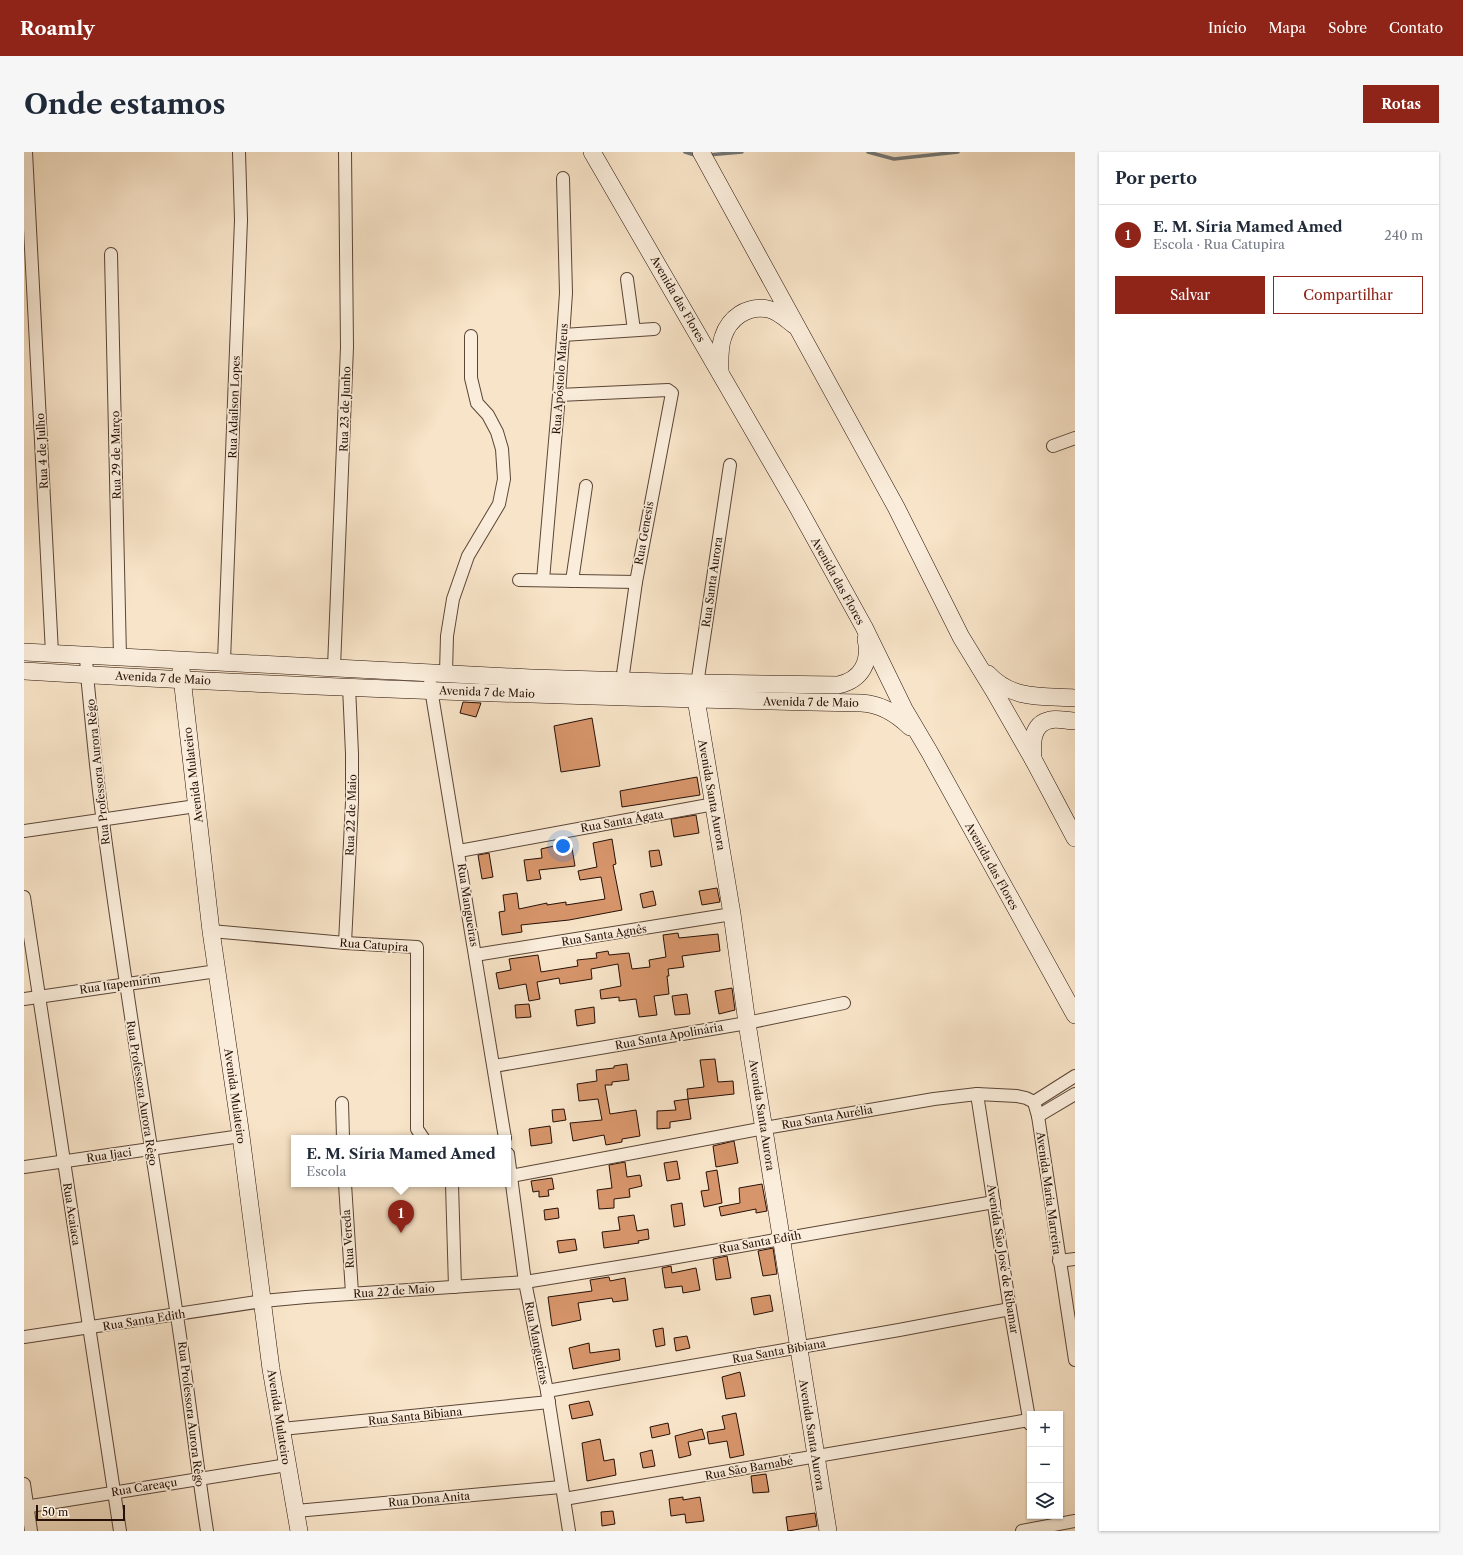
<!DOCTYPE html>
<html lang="pt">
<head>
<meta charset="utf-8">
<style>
  :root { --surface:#fff; --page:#f6f6f7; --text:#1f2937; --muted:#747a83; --line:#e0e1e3; --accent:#8f2418 }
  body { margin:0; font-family:"Libre Caslon Text",serif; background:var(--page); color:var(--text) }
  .controls { position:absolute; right:12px; bottom:12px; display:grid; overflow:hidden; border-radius:0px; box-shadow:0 1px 3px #0004 }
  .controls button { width:36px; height:36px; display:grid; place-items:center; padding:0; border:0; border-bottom:1px solid var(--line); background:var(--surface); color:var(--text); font:20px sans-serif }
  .scale { position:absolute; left:12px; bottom:10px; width:89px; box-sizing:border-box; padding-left:4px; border:2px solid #271006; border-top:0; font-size:11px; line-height:14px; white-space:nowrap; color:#271006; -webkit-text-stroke:3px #faeddb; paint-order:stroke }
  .you { position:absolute; left:539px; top:694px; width:14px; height:14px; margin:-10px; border:3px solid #fff; border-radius:50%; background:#1a73e8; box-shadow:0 0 0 6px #1a73e833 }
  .badge { display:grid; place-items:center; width:26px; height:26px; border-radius:50%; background:var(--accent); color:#fff; font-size:13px; font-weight:700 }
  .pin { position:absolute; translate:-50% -33px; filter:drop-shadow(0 1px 2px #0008) }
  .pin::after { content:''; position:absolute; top:21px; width:14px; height:12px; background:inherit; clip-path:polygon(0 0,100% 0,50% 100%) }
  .popup { position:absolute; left:267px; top:983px; width:220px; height:52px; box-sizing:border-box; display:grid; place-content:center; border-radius:0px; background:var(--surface); filter:drop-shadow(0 1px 3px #0005); font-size:13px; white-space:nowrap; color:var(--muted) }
  .popup b { font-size:15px; color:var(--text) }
  .popup::after { content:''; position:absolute; left:50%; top:100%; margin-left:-8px; border:8px solid transparent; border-top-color:var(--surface) }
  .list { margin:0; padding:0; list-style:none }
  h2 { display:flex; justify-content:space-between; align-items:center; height:52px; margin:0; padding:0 16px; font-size:17px }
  h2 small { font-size:13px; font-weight:400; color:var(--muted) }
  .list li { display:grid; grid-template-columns:26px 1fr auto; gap:12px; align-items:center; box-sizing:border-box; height:60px; padding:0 16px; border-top:1px solid var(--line) }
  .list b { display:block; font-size:15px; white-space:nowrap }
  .list p { margin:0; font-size:13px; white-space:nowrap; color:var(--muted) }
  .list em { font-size:13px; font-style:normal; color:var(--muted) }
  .actions { display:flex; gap:8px; padding:12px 16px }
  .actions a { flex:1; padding:9px 0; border:1px solid var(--accent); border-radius:0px; text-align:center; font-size:14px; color:var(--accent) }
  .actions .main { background:var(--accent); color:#fff }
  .icon { flex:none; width:22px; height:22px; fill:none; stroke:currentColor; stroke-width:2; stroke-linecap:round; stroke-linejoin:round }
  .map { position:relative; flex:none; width:1051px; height:1379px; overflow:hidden; border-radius:0px }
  header { display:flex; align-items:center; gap:24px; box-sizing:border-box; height:56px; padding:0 20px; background:var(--accent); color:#fff }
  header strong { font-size:19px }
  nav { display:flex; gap:22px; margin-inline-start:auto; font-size:14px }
  .intro { display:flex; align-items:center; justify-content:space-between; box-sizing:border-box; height:96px; padding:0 24px }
  h1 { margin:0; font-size:28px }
  .button { padding:10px 18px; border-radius:0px; background:var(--accent); color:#fff; font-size:14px; font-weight:700 }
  main { display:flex; gap:24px; padding:0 24px }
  aside { flex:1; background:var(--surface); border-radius:0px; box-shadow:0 1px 3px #0004 }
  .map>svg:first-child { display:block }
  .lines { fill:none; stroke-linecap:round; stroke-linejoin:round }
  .stream { stroke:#717776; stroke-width:3.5 }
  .building { fill:#d7956b; stroke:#271006 }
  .street-casing { stroke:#5b4536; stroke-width:14 }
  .secondary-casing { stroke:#271006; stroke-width:18 }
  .street { stroke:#faeddb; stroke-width:12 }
  .secondary { stroke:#faeddb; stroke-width:17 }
  .labels { text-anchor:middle; stroke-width:3.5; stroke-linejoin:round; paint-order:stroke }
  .street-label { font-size:11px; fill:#271006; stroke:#faeddb }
</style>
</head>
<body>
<header>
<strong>Roamly</strong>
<nav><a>Início</a><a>Mapa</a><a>Sobre</a><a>Contato</a></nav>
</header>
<div class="intro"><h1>Onde estamos</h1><a class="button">Rotas</a></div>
<main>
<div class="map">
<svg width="1051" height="1379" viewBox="0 0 1051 1379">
  <rect width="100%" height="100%" fill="#f8e4c8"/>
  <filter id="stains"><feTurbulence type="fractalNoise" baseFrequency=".005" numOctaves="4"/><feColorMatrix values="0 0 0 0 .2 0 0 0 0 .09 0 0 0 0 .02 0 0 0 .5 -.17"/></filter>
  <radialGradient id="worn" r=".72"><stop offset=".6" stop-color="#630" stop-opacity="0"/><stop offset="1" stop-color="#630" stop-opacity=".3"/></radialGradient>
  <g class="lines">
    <g class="stream">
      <path d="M661,0L674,4"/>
      <path d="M844,0L870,7L934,0"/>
      <path d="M684,3L718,0"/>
    </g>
  </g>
  <g class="building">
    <path d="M439,550L457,551L452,565L436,561Z"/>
    <path d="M568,566L576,614L537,620L530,574Z"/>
    <path d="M673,625L676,643L598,655L596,639Z"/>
    <path d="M672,663L675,681L650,685L647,667Z"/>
    <path d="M588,687L592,712L589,713L598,758L545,768L497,773L498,780L478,783L475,760L481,759L479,743L493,741L495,757L523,751V753L542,750V753L581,747L577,725L556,728L554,719L573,715L569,691Z"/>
    <path d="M547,690L551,714L515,718L517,727L503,729L500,708L518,706L517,697Z"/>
    <path d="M635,698L638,713L627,715L625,699Z"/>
    <path d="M465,701L469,725L458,727L454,703Z"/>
    <path d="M693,736L696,750L678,753L675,739Z"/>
    <path d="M629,739L632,753L619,756L616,742Z"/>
    <path d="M654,781L655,786L694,782L696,799L658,804L660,815L644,817L645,824H643L645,842L630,844L633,863L615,865L612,847L595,849V845L577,847L576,838L597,834L594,812L567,817L568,827L536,832L535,826L513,830L516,847L505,849L502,832L475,837L472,821L487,818L485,807L514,803L517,820L554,814L553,808L573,806L572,801L584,799L585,803L605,801L608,817L626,815L625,808L642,805L639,783Z"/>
    <path d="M708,836L711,858L695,862L691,839Z"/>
    <path d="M663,842L666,862L651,863L648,844Z"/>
    <path d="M505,852L507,865L492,866L491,853Z"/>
    <path d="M570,855L571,871L553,874L551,858Z"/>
    <path d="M691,907L694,930L709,929L710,942L664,947L663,937L680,935L676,908Z"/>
    <path d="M603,912L605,928L588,930V933H581L586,962L612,958L616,984L598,987V990L582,993L580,983L549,989L546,971L578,968L574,947L555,949L553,932L573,929L572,918L590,916V914Z"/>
    <path d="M664,947L667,967L646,970V976L633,977V959L652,958L650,949Z"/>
    <path d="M540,957L542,968L529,970L528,958Z"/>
    <path d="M526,974L528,991L507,994L505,977Z"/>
    <path d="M710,989L714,1011L692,1015L689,994Z"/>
    <path d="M653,1009L656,1027L643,1029L640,1011Z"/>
    <path d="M601,1010L603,1025L616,1023L618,1034L605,1037L606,1045L590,1047V1056L575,1057L573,1038L588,1036L585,1013Z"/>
    <path d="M693,1018L698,1051L680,1055L677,1039L685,1038L682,1020Z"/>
    <path d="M528,1026L530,1037L524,1038L525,1044L515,1045V1039L509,1040L507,1029Z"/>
    <path d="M738,1032L743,1059L732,1061V1057L697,1064L695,1055L716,1051L715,1036Z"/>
    <path d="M658,1051L661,1073L650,1075L647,1053Z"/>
    <path d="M534,1056L535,1066L521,1068L520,1058Z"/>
    <path d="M610,1063L613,1079L624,1077L625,1087L614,1089L615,1091L580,1096L578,1080L596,1078L594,1065Z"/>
    <path d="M551,1087L553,1098L535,1101L533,1089Z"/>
    <path d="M749,1096L753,1122L739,1124L734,1099Z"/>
    <path d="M703,1104L707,1126L692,1128L689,1107Z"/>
    <path d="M647,1114L648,1121L672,1116L676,1138L659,1141L658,1134L641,1136L638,1116Z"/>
    <path d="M585,1125L586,1129L601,1126L604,1148L589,1150L588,1146L554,1151L557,1168L528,1174L524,1145L568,1139L566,1128Z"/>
    <path d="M746,1143L749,1159L730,1163L727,1146Z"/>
    <path d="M639,1176L641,1193L632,1195L629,1178Z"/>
    <path d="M663,1184L666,1196L652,1199L650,1186Z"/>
    <path d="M565,1191L566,1201L595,1197L596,1208L549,1217L545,1196Z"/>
    <path d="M716,1220L721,1244L702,1247L698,1225Z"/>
    <path d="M565,1249L569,1263L548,1267L545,1253Z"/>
    <path d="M712,1261L720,1303L706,1306L703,1289L685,1292L683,1280L701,1277L698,1264Z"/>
    <path d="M644,1271L646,1282L628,1286L626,1275Z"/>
    <path d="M678,1277L681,1287L664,1290L667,1303L655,1306L651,1284Z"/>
    <path d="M576,1287L580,1309L590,1307L592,1323L563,1329L558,1291Z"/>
    <path d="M628,1298L631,1314L619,1316L616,1301Z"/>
    <path d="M742,1322L745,1340L729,1341L727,1324Z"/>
    <path d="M659,1345V1348L676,1345L680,1369L662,1371L661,1362L647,1364L645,1347Z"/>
    <path d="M589,1359L591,1372L578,1374L577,1360Z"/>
    <path d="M791,1361L793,1374L764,1379L762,1365Z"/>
  </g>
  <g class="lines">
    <defs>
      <g id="street">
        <path d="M2,0L28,501"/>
        <path d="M87,102L96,505"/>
        <path d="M603,127L610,178"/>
        <path d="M539,183L630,177"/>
        <path d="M535,243L644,238L648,241L612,430L598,529"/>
        <path d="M1029,294L1051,286"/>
        <path d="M495,428L612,430"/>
        <path d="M519,428L535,243L542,141L539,26"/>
        <path d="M548,429L562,334"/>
        <path d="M62,503L63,523C68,572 72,621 79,670C101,835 128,999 153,1164C164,1235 172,1308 183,1379"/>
        <path d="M200,509L217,68L215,0"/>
        <path d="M310,515L323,195L321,0"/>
        <path d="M422,520L423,484L429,447L444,404L475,352L480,327L478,297L473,280L464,263L453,251L447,226V184"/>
        <path d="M406,531L481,986"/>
        <path d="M672,539L706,313"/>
        <path d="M0,679L172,654"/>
        <path d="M435,699L690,652"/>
        <path d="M0,745L96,1379"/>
        <path d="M187,779L321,791L393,795V977L399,986"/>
        <path d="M321,791L328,650V602L325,534"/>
        <path d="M451,803L708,762"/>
        <path d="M0,847L193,819"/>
        <path d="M470,914L723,871L820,851"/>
        <path d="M953,942L986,1157L1006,1272"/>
        <path d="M1010,950L1051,924"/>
        <path d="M318,951L319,986"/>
        <path d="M1014,964L1051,942"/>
        <path d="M484,1002L501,1130L523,1239L545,1379"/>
        <path d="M0,1015L217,984"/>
        <path d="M487,1024L741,976L910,947L953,942L993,944L1002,946L1010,950L1014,964L1051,1208"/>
        <path d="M321,1032L328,1141"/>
        <path d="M428,1032L431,1135"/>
        <path d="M1035,1109L1051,1107"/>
        <path d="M0,1185L239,1149L282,1145L501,1130L625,1110L970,1050"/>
        <path d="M523,1239L875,1178L986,1157"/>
        <path d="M258,1277L525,1250"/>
        <path d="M0,1332L7,1379"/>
        <path d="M540,1347L1005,1268"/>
        <path d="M0,1355L263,1313"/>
        <path d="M272,1359L537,1335"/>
        <path d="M998,1379L1051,1369"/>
      </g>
      <g id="secondary">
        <path d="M568,0L773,354L840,475L880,557L906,601L1051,863"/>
        <path d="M677,0L872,355L937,485L970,539L1009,607L1051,686"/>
        <path d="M696,219C696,208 695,196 699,185C705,166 723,153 744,157C754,159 762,167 770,173"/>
        <path d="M0,500L507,526L673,531L814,533C838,528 847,509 842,487"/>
        <path d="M157,517L187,779L217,984L247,1217L275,1379"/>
        <path d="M0,519C278,536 558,545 837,551C857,552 872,561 886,575"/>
        <path d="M964,522C988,548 1018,544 1051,546"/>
        <path d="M672,547L708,762L723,871L804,1379"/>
        <path d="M1009,607C1008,592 1007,572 1026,568C1033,566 1043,569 1051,569"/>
      </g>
    </defs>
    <use href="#street" class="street-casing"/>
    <use href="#secondary" class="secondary-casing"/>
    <use href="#street" class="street"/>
    <use href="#secondary" class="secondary"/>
  </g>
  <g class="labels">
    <g class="street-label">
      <text transform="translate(654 147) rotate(60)" y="4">Avenida das Flores</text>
      <text transform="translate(536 227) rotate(-86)" y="4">Rua Apóstolo Mateus</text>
      <text transform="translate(210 255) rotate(-88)" y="4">Rua Adaílson Lopes</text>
      <text transform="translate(321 257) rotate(-88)" y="4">Rua 23 de Junho</text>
      <text transform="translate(18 299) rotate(-93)" y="4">Rua 4 de Julho</text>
      <text transform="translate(92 303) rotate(-91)" y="4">Rua 29 de Março</text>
      <text transform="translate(620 381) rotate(-80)" y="4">Rua Genesis</text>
      <text transform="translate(814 429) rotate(61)" y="4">Avenida das Flores</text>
      <text transform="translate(688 430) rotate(-82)" y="4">Rua Santa Aurora</text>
      <text transform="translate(139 526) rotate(3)" y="4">Avenida 7 de Maio</text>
      <text transform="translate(463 540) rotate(2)" y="4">Avenida 7 de Maio</text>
      <text transform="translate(787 550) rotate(1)" y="4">Avenida 7 de Maio</text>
      <text transform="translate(74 620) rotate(-96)" y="4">Rua Professora Aurora Rêgo</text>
      <text transform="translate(169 623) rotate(-97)" y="4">Avenida Mulateiro</text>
      <text transform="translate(688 643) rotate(80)" y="4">Avenida Santa Aurora</text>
      <text transform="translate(327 663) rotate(-88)" y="4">Rua 22 de Maio</text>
      <text transform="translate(598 669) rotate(-10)" y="4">Rua Santa Ágata</text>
      <text transform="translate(968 714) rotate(61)" y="4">Avenida das Flores</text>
      <text transform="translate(444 753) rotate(81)" y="4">Rua Mangueiras</text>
      <text transform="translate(580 783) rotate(-9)" y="4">Rua Santa Agnês</text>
      <text transform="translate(350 793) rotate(4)" y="4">Rua Catupira</text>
      <text transform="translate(96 832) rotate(-8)" y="4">Rua Itapemirim</text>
      <text transform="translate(645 884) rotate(-10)" y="4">Rua Santa Apolinária</text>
      <text transform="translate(118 941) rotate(81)" y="4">Rua Professora Aurora Rêgo</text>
      <text transform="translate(211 944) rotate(82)" y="4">Avenida Mulateiro</text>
      <text transform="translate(738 963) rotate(81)" y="4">Avenida Santa Aurora</text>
      <text transform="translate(803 965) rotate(-10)" y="4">Rua Santa Aurélia</text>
      <text transform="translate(85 1003) rotate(-8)" y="4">Rua Ijaci</text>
      <text transform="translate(1025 1041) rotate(82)" y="4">Avenida Maria Marreira</text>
      <text transform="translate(48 1062) rotate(81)" y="4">Rua Acaiaca</text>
      <text transform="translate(324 1087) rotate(-94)" y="4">Rua Vereda</text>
      <text transform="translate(736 1090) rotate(-10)" y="4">Rua Santa Edith</text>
      <text transform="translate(979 1107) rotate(81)" y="4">Avenida São José de Ribamar</text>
      <text transform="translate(370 1139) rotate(-4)" y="4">Rua 22 de Maio</text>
      <text transform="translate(120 1168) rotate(-9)" y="4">Rua Santa Edith</text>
      <text transform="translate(513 1191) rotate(79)" y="4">Rua Mangueiras</text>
      <text transform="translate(755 1199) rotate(-10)" y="4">Rua Santa Bibiana</text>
      <text transform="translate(167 1262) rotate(83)" y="4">Rua Professora Aurora Rêgo</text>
      <text transform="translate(391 1264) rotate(-6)" y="4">Rua Santa Bibiana</text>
      <text transform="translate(255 1265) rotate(81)" y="4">Avenida Mulateiro</text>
      <text transform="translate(788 1283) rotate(81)" y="4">Avenida Santa Aurora</text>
      <text transform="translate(725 1316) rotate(-10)" y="4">Rua São Barnabé</text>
      <text transform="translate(120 1335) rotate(-9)" y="4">Rua Careaçu</text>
      <text transform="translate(405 1347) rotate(-5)" y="4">Rua Dona Anita</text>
    </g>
  </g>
  <rect width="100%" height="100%" filter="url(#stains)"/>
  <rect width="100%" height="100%" fill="url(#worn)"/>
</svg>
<div class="controls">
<button>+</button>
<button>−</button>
<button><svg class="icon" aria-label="layers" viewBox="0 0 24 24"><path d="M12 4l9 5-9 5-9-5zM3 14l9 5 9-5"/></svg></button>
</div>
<div class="scale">50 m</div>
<div class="you"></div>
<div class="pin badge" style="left:377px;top:1081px">1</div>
<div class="popup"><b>E. M. Síria Mamed Amed</b>Escola</div>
</div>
<aside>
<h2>Por perto<small></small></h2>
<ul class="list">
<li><span class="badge">1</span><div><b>E. M. Síria Mamed Amed</b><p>Escola · Rua Catupira</p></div><em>240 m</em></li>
</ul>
<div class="actions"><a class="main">Salvar</a><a>Compartilhar</a></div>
</aside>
</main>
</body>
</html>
